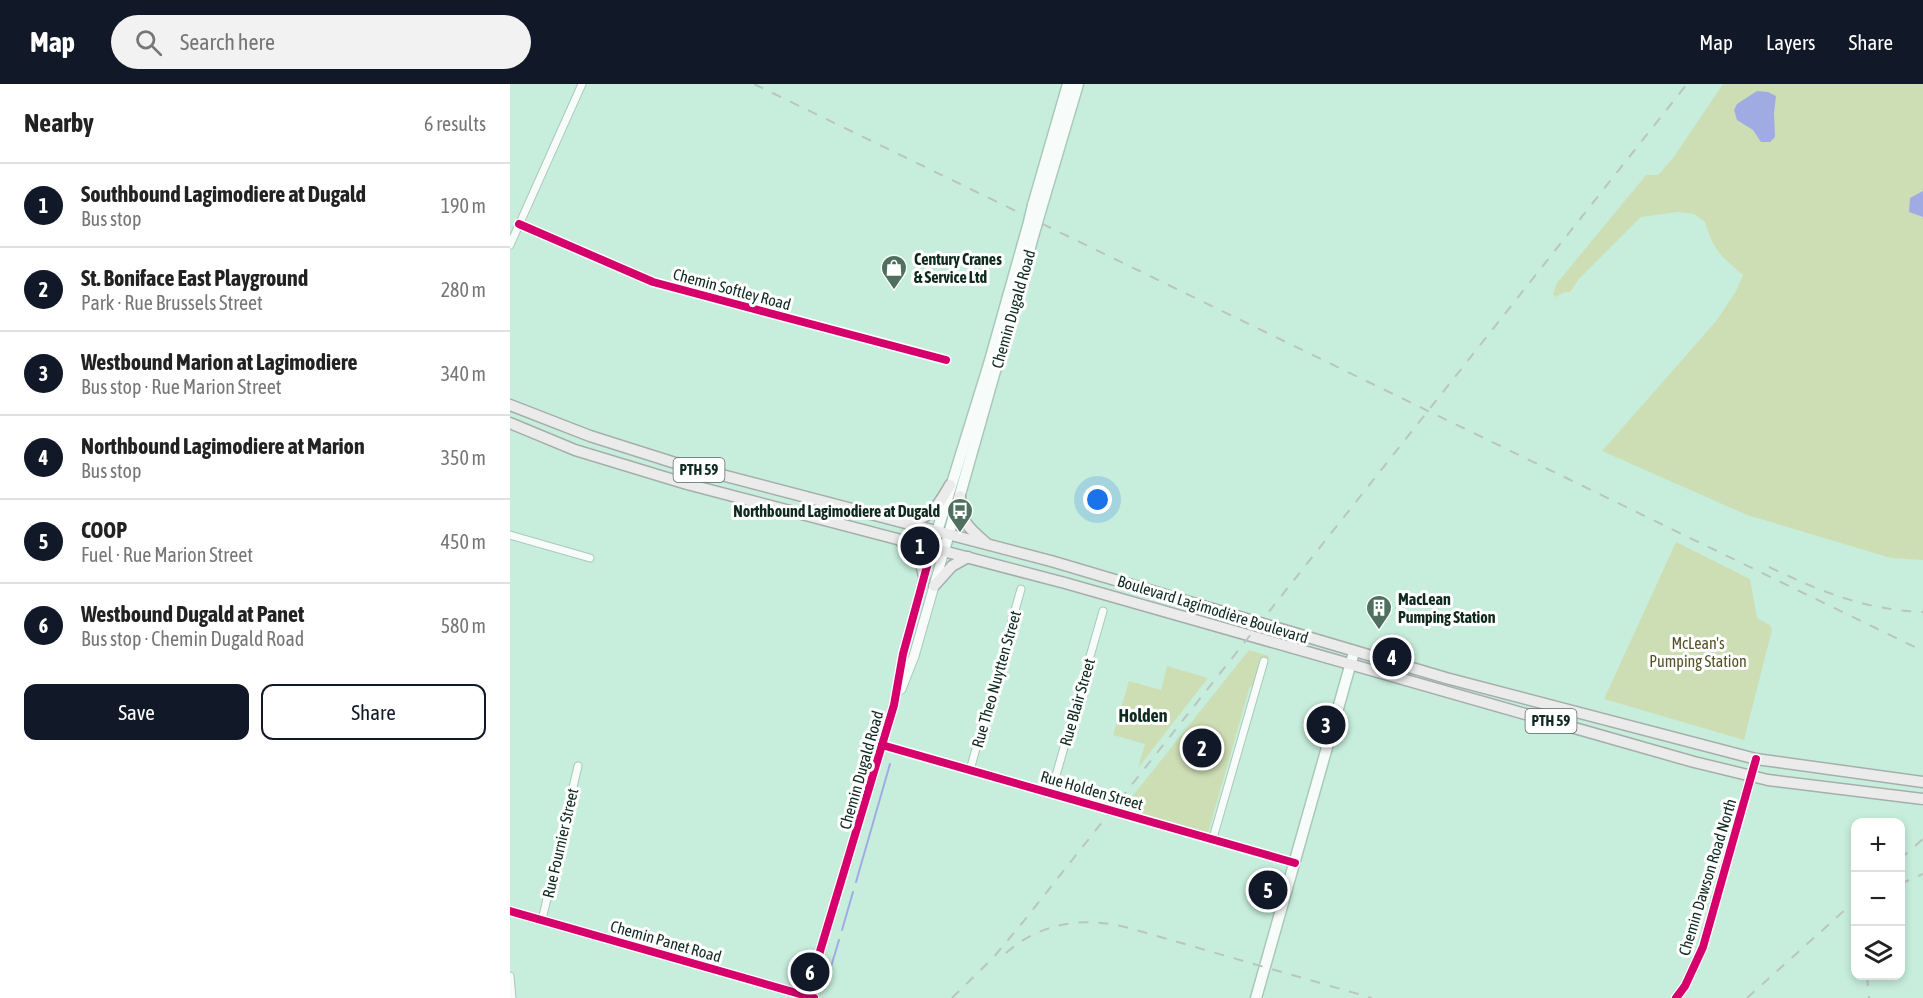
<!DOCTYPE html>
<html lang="en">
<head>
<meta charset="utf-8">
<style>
  :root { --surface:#fff; --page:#f2f2f2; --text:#222; --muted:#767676; --line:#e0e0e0; --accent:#111827 }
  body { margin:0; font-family:"Asap Condensed",sans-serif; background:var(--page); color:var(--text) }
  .controls { position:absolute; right:18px; bottom:18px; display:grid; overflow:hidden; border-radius:12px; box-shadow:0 3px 9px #0003 }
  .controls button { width:54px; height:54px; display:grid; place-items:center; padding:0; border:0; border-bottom:2px solid var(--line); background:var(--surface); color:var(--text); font:30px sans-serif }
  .you { position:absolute; left:588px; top:416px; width:21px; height:21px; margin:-15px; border:4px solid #fff; border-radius:50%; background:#1a73e8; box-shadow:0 0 0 9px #1a73e833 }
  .badge { display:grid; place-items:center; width:39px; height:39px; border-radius:50%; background:var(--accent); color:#fff; font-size:20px; font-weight:700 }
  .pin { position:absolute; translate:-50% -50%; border:3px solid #fff; box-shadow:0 2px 6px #0006 }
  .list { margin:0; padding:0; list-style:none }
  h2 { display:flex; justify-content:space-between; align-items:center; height:78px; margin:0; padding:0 24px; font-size:26px }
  h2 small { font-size:20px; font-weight:400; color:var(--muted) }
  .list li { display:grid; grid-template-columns:39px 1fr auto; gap:18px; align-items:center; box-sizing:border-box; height:84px; padding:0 24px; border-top:2px solid var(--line) }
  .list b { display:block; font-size:22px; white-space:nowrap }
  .list p { margin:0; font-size:20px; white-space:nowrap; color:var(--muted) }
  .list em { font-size:20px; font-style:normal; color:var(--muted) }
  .actions { display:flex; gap:12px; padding:18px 24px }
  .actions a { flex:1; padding:14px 0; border:2px solid var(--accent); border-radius:12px; text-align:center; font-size:21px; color:var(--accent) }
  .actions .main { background:var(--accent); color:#fff }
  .icon { flex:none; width:33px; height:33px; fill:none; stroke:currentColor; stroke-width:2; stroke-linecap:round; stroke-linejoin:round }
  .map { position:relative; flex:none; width:1413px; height:914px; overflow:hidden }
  header { display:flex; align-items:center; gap:36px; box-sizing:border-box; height:84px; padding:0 30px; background:var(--accent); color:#fff }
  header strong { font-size:28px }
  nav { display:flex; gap:33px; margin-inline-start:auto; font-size:21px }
  .search { width:420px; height:54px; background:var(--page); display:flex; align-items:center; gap:15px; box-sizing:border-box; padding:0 21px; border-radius:33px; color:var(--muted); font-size:22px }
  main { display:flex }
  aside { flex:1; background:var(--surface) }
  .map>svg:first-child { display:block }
  .green { fill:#cedeb4 }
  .water { fill:#a1abe3 }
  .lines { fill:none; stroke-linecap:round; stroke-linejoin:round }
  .stream { stroke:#a1abe3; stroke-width:2 }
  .minor-casing { stroke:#a9c8b9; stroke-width:9 }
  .tertiary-casing { stroke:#a9c8b9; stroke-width:11 }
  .secondary-casing { stroke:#a9c8b9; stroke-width:13 }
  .primary-casing { stroke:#a6aeac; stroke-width:13 }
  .minor { stroke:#f7fcfa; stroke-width:7 }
  .tertiary { stroke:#f7fcfa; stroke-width:9 }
  .secondary { stroke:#f7fcfa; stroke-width:10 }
  .primary { stroke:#ecebec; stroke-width:10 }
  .rail { stroke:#bac5c1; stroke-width:2; stroke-dasharray:10 10; stroke-linecap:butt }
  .secondary-bridge-casing { stroke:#a9c8b9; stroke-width:13; stroke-linecap:butt }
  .secondary-bridge { stroke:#f7fcfa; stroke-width:10 }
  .cycleway-casing { stroke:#fff; stroke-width:11 }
  .cycleway { stroke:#d6006c; stroke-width:8 }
  .labels { text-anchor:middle; stroke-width:6; stroke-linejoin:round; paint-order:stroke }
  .shield { fill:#fff; stroke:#576a62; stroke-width:1.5 }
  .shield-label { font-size:15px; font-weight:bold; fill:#0f2a1f }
  .poi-label { font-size:16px; font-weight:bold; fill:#0f2a1f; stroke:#fff; text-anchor:start }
  .street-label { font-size:16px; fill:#0f2a1f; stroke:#fff }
  .park-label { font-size:16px; fill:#565227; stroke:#fff }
  .neighbourhood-label { font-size:18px; font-weight:bold; fill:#0f2a1f; stroke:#fff }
</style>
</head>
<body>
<header>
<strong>Map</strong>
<div class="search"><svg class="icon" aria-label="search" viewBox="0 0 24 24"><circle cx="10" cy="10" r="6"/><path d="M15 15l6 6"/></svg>Search here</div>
<nav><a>Map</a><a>Layers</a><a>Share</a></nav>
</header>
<main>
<aside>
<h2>Nearby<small>6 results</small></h2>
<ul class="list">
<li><span class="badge">1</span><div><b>Southbound Lagimodiere at Dugald</b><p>Bus stop</p></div><em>190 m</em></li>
<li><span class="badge">2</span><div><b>St. Boniface East Playground</b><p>Park · Rue Brussels Street</p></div><em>280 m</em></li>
<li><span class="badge">3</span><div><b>Westbound Marion at Lagimodiere</b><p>Bus stop · Rue Marion Street</p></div><em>340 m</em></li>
<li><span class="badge">4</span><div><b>Northbound Lagimodiere at Marion</b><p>Bus stop</p></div><em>350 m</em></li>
<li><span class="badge">5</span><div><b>COOP</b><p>Fuel · Rue Marion Street</p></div><em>450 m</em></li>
<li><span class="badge">6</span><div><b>Westbound Dugald at Panet</b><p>Bus stop · Chemin Dugald Road</p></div><em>580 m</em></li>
</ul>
<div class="actions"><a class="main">Save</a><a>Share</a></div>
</aside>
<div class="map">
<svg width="1413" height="914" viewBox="0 0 1413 914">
  <rect width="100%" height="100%" fill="#c7eedc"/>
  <g class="green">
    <path d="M1213,0H1413V476L1381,474L1237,431L1092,367L1207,236L1226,207L1233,191C1211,172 1203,166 1195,138L1184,130L1168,128L1131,133L1069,195L1060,208H1055L1045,213L1043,210L1047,199L1136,91H1148L1163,74Z"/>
    <path d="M1166,458L1240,495L1247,534L1260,541L1262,546L1234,656L1094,615Z"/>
    <path d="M739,566L759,572L750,604L740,602L698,749L613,724Z"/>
    <path d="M657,582L698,594L628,684L635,660L603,651L619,597L651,606Z"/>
  </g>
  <g class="water">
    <path d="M1247,7L1258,8L1266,12L1264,29L1265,53L1260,58H1251L1243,46L1227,36L1224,26L1227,20Z"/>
    <path d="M1413,107V133L1399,128L1400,114Z"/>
  </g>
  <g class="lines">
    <g class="stream">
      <path d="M346,798L380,680"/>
      <path d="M332,846L343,808"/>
      <path d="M315,903L329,856"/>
    </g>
    <defs>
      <g id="minor">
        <path d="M9,140L143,198L436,276"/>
        <path d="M0,161L72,0"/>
        <path d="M0,451L80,474"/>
        <path d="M372,661L785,779"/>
        <path d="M460,686L511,505"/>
        <path d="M541,709L593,527"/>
        <path d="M703,754L754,577"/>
        <path d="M32,836L68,682"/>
        <path d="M0,892L2,914"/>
      </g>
      <g id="tertiary">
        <path d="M391,605L404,572L434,467"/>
        <path d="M0,827L304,914"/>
        <path d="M296,914L384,621L393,570L422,464"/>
        <path d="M1166,914L1175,902L1193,863L1246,675"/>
      </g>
      <g id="secondary">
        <path d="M523,121L558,0"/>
        <path d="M531,125L568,0"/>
        <path d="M422,464L479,280L519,138"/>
        <path d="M434,467L526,142"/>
        <path d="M746,914L844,568"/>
      </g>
      <g id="primary">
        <path d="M0,321L80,352L162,378L541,477L936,594L1246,675L1413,698"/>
        <path d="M0,339L65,366L177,400L555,499L1184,678L1258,696L1413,715"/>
        <path d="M450,412C451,438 457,443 476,459"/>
        <path d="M396,436C420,438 429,420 440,401"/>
        <path d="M392,459C406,470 411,475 414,493"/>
        <path d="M424,502L442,482L458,473"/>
      </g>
    </defs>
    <use href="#minor" class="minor-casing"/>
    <use href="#tertiary" class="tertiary-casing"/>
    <use href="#secondary" class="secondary-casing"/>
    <use href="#primary" class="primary-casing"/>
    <use href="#minor" class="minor"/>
    <use href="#tertiary" class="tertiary"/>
    <use href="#secondary" class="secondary"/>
    <use href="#primary" class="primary"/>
    <g class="rail">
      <path d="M244,0L1413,567"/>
      <path d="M1259,483C1310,507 1355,526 1413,528"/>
      <path d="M1390,775L1413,755"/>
      <path d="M1390,800L1413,790"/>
      <path d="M496,869C531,838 575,832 619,844L862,914"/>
      <path d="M1357,892L1359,914"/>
      <path d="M442,914L483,874L513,838L1177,0"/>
      <path d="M1237,914L1346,816"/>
    </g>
    <defs>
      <g id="secondary-bridge">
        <path d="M519,138L523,121"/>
        <path d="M526,142L531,125"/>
      </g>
    </defs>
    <use href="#secondary-bridge" class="secondary-bridge-casing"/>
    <use href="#secondary-bridge" class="secondary-bridge"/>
    <defs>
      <g id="cycleway">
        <path d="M9,140L143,198L436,276"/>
        <path d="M372,661L785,779"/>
        <path d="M0,827L304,914"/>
        <path d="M296,914L384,621L393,570L422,464"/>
        <path d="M1166,914L1175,902L1193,863L1246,675"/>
      </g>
    </defs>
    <use href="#cycleway" class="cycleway-casing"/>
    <use href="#cycleway" class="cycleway"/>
  </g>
  <defs>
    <symbol id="shop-pin" viewBox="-11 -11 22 30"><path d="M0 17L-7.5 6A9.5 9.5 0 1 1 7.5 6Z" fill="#4f6f61" stroke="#fff"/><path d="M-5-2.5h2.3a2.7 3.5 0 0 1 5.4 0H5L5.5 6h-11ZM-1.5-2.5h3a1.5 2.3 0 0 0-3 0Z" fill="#fff"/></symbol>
    <symbol id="bus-pin" viewBox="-11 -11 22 30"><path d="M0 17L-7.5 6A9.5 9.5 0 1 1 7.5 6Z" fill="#4f6f61" stroke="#fff"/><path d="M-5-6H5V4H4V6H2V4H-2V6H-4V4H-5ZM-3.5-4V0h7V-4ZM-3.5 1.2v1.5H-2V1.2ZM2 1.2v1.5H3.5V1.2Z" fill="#fff"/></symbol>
    <symbol id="building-pin" viewBox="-11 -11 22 30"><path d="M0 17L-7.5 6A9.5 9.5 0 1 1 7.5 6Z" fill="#4f6f61" stroke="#fff"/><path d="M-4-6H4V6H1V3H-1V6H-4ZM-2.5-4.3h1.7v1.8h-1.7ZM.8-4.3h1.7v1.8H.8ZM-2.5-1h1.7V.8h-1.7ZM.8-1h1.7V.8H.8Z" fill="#fff"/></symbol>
  </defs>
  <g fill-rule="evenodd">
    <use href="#shop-pin" x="369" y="169" width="30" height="40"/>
    <use href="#bus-pin" x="435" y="412" width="30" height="40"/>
    <use href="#building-pin" x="854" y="509" width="30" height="40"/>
  </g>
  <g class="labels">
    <g class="shield">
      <rect x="163.5" y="374" width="51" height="24" rx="4.5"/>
      <rect x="1015.5" y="625" width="51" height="24" rx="4.5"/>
    </g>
    <g class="shield-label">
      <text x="189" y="391">PTH 59</text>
      <text x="1041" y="642">PTH 59</text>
    </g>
    <g class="poi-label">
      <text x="404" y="181">Century Cranes<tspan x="404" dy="18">&amp; Service Ltd</tspan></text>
      <text x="430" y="433" text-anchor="end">Northbound Lagimodiere at Dugald</text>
      <text x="888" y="521">MacLean<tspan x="888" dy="18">Pumping Station</tspan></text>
    </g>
    <g class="street-label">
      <text transform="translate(222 205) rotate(15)" y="6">Chemin Softley Road</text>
      <text transform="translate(503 225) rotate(-74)" y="6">Chemin Dugald Road</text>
      <text transform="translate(703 525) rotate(17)" y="6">Boulevard Lagimodière Boulevard</text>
      <text transform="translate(486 595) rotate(-74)" y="6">Rue Theo Nuytten Street</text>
      <text transform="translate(567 618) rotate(-74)" y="6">Rue Blair Street</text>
      <text transform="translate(351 686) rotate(-74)" y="6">Chemin Dugald Road</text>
      <text transform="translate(582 706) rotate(16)" y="6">Rue Holden Street</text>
      <text transform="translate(50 759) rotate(-77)" y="6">Rue Fournier Street</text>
      <text transform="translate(1197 793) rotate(-73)" y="6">Chemin Dawson Road North</text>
      <text transform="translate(156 857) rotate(16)" y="6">Chemin Panet Road</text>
    </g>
    <g class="park-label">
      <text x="1188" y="565">McLean's<tspan x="1188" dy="18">Pumping Station</tspan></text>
    </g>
    <g class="neighbourhood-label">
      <text x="633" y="638">Holden</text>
    </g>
  </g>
</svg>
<div class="controls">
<button>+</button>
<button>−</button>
<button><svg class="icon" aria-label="layers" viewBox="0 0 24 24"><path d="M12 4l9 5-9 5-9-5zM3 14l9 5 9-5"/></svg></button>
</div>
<div class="you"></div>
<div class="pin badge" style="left:410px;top:462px">1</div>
<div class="pin badge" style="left:692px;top:664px">2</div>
<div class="pin badge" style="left:816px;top:641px">3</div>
<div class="pin badge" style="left:882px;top:573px">4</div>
<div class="pin badge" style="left:758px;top:806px">5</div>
<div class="pin badge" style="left:300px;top:888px">6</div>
</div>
</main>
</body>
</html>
